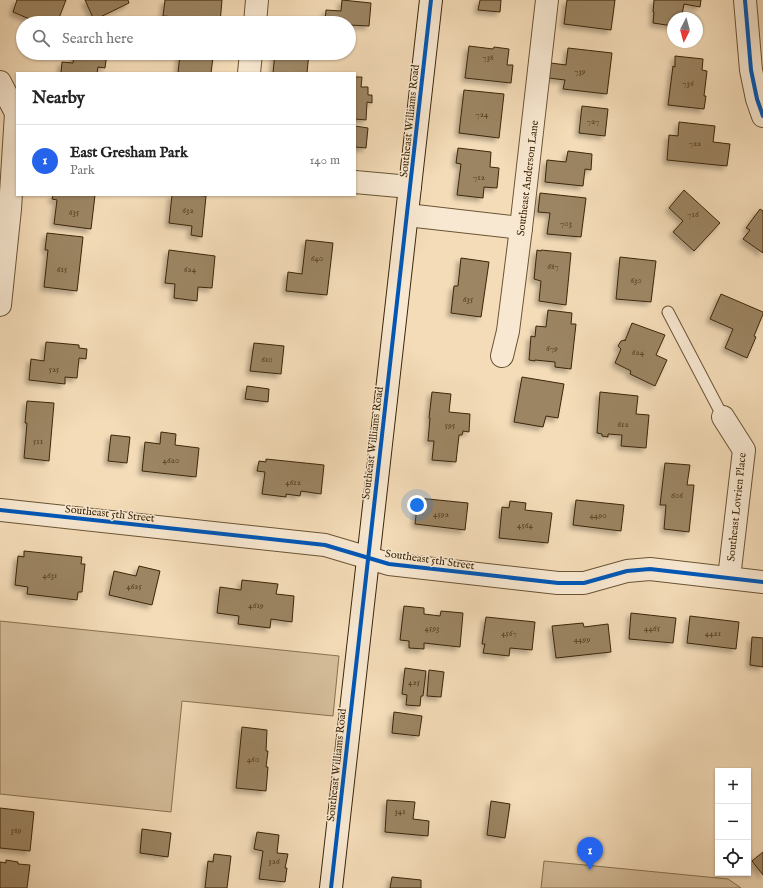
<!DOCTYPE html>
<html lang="en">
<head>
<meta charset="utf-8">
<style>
  :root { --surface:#fff; --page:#f2f2f2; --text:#222; --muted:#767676; --line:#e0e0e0; --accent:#2563eb }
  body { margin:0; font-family:"IM FELL English",serif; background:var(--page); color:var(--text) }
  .controls { position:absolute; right:12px; bottom:12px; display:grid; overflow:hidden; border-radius:0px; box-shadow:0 1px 3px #0004 }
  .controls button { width:36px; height:36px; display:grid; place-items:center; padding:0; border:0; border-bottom:1px solid var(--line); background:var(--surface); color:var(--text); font:20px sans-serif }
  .compass { position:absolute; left:667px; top:12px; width:36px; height:36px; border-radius:50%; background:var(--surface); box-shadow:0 1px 3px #0004; rotate:186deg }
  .you { position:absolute; left:417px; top:505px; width:14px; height:14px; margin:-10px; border:3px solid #fff; border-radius:50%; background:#1a73e8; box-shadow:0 0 0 6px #1a73e833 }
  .badge { display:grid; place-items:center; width:26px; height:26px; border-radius:50%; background:var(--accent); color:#fff; font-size:13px; font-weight:700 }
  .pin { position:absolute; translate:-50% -33px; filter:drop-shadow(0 1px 2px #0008) }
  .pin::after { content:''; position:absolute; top:21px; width:14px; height:12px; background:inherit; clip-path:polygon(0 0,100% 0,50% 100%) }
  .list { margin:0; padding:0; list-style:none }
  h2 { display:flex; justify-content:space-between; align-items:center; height:52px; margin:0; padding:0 16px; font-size:17px }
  h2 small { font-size:13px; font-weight:400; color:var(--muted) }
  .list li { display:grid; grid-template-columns:26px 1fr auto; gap:12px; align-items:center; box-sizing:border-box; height:72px; padding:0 16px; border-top:1px solid var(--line) }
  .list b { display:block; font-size:15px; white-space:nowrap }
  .list p { margin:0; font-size:13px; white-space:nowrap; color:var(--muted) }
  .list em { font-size:13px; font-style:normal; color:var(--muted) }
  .icon { flex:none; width:22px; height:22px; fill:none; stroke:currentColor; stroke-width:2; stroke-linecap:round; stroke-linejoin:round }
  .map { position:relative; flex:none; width:763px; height:888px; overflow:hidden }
  .search { position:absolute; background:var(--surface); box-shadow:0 1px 3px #0004; left:16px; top:16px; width:340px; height:44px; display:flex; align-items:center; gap:10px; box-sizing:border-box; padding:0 14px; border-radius:22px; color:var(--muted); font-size:15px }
  .panel { position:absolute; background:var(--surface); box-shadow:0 1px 3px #0004; left:16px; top:72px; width:340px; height:124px; border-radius:0px }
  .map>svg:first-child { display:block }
  .green { fill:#d5bd9a; stroke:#887250 }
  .building { fill:#9c8563; stroke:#3c2607; filter:url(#shadow) }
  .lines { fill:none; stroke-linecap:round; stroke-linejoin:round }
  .lane-casing { stroke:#6a5433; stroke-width:13 }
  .street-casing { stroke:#6a5433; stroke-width:24 }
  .secondary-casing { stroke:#3c2607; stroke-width:24 }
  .lane { stroke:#f8e8d1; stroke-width:11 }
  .street { stroke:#f8e8d1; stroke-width:22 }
  .secondary { stroke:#f8e8d1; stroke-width:22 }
  .cycleway-casing { stroke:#f8e8d1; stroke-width:6 }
  .cycleway { stroke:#0057b8; stroke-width:4 }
  .labels { text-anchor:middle; stroke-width:3; stroke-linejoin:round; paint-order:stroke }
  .number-label { font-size:9px; fill:#543e1e }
  .street-label { font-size:11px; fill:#3c2607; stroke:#f8e8d1 }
</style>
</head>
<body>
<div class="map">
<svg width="763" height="888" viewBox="0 0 763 888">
  <defs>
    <filter id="shadow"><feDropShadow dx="-3.5" dy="3.5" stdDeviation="2" flood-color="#0004"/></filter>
  </defs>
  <rect width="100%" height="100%" fill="#f4dcb8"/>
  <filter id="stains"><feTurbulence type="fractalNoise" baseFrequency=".005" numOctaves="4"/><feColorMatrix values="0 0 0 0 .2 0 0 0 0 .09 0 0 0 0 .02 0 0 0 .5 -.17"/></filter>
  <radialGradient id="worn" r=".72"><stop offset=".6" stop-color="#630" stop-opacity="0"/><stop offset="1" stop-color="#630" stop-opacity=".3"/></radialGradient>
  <g class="green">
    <path d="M0,621L339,656L333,716L182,701L171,812L0,794Z"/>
    <path d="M544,861L728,879L741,888H541Z"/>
  </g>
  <g class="building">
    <path d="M17,0H66L57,23H39L13,12Z"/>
    <path d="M85,0H128L129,3L94,20Z"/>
    <path d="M165,0H222L220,23H187L188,18L163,16Z"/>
    <path d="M342,0L371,3L369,26L349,25V23H340V22L325,21L326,10L341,11Z"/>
    <path d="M480,0H501L500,12L478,10Z"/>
    <path d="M567,0H615L611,30L564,24Z"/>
    <path d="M654,0H701L700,7L684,4L682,15L685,18H673V26L653,23L654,12H653Z"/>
    <path d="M469,46L493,49L494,47L509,49L507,65H513L511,83L465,78Z"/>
    <path d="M568,48L612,53L607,94L563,89L565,80L549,78L551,63L566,65Z"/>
    <path d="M74,53H107L105,68L98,67L97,73H61L62,62L73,63Z"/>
    <path d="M275,53H309L307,73H273Z"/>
    <path d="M180,54L213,57L211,73H178Z"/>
    <path d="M675,56L703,59L702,70L707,71L704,96H706L704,109L668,105L673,66L675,67Z"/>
    <path d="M355,77H362L361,87H368V95H372V103L367,102L366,120L355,119Z"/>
    <path d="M464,90L504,94L499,138L459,133Z"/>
    <path d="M582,106L608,109L605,136L579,133Z"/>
    <path d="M679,122L715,126L713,142L730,144L727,166L667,160L669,135L678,136Z"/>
    <path d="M355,126L368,128L366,148L355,147Z"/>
    <path d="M458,148L491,152L490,167L499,168L497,188L484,187L483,198L457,195L461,164L456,163Z"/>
    <path d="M568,151L592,154L591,170L585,169L583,186L545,182L547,160L566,162Z"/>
    <path d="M684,190L720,223L694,251L673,232L683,221L669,208Z"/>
    <path d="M540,193L586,198L581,237L547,234L550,213L538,212Z"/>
    <path d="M53,195H95L91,229L54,224L57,200L52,199Z"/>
    <path d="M172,195H194L206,196L202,237L191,235L192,226L169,223Z"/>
    <path d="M760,209L763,211V253L743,239L750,230L746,228Z"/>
    <path d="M47,233L83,237L77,291L44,287L48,250H45Z"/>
    <path d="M306,240L333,243L327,295L286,291L288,272L302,274Z"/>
    <path d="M169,250L215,256L212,288L198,287L197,301L174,298L175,284L165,283Z"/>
    <path d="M537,250L541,251V250L571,253L566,305L539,301L541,281L534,279Z"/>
    <path d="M620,257L656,261L651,302L616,299Z"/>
    <path d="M461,258L489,262L481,317L451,313L454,286H458Z"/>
    <path d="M721,294L763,312V314L754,336L756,337L747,358L725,348L733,329L710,319Z"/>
    <path d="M548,310L572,313L571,324H576L571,369L555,367V362L535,360V361L529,360L531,336L535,337L536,326L546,327Z"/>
    <path d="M632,323L665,335L656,355L667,360L655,386L630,374L631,371L615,363L621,349L618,346L621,341L625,340V341Z"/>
    <path d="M46,342L79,345V348L87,349L86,359L79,358L77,378L65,377V384L29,380L31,359L44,361Z"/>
    <path d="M254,343L284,346L281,374L250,371Z"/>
    <path d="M522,377L564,384L558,418L546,416L543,427L514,422Z"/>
    <path d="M247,386L269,389L268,402L245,399Z"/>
    <path d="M432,392L451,394L449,412L470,414L469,432L463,431L462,435H459L456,462L432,460L434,441H428L430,418H429Z"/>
    <path d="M600,392L638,396L636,414L649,415L646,448L621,446L622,435L608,434V437L602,436V434L597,433Z"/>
    <path d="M27,401L54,403L49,461L24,458L27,423H25Z"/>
    <path d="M161,432L176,434L175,445L199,448L196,477L142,471L145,442L160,444Z"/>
    <path d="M111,435L130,437L127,463L108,461Z"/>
    <path d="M266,459L324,465L321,494L301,491L300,496L286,494V497L262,494L265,472L257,471L259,461L266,462Z"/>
    <path d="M665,463L690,465L687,485H694L689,532L664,529L666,505H660Z"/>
    <path d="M418,498L468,503L465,530L415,524Z"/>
    <path d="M576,500L624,505L621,531L573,525Z"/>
    <path d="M510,501L526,503L525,510L552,513L548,543L499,538L502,507L509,508Z"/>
    <path d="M24,551L82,557L81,564H85L82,592H78L77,600L27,594L28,587L15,585L18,556L24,557Z"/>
    <path d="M139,566L160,571L152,605L109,595L114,571L136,576Z"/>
    <path d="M242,580L278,584L276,594L294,596L292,622L271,619L270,628L238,624L239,616L217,613L220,587L241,590Z"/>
    <path d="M404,606L424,608V614L440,616L441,611L463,613L460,647L424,643V649L409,648V641L400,640Z"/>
    <path d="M631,613L676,618L673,643L629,639Z"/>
    <path d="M690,616L739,622L736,649L687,643Z"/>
    <path d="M486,617L535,622L532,650L510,648L509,656L483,653L485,644H482Z"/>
    <path d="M583,623L584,627L608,624L611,652L556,658L552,626Z"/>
    <path d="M752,637L763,638V667L750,665Z"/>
    <path d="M405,668L426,671L423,696H421L420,706L406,705L407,695L402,694Z"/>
    <path d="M429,670L444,672L441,697L427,696Z"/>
    <path d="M394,712L422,716L419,736L392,733Z"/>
    <path d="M242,727L267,730L266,751H268L266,767H268L266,791L236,788Z"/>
    <path d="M387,800L415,802L413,819L429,821L428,836L385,832Z"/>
    <path d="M491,801L510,804L505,838L487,835Z"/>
    <path d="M0,808L34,812L30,851L0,848Z"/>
    <path d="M142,829L171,833L168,857L140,853Z"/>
    <path d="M257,832L279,835L277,853L288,854L285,868H287L285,882L259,879L263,851L254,849Z"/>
    <path d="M763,852V875L752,861Z"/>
    <path d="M214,854L231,856L227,888H205L208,861L213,862Z"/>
    <path d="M6,860L18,862V864L30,865L27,888H0V862L6,863Z"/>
    <path d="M392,877L421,880V888H390Z"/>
  </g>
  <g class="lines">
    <defs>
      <path id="lane" d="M668,312L723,417"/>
      <g id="street">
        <path d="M745,0L751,70L757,99L763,116"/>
        <path d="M255,23L257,0"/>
        <path d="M249,73L251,53"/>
        <path d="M0,82L16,113L10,209L0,305"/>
        <path d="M355,182L410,187"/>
        <path d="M407,215L521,228"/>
        <path d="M502,356L508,331L521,228L547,0"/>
        <path d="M723,417L744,450L729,578"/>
        <path d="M0,510L325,545L389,564L558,583H584L627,571L650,569L763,582"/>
      </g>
      <path id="secondary" d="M331,888L431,0"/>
    </defs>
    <use href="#lane" class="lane-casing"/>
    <use href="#street" class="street-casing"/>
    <use href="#secondary" class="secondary-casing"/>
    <use href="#lane" class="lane"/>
    <use href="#street" class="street"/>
    <use href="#secondary" class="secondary"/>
    <defs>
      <g id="cycleway">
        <path d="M745,0L751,70L757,99L763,116"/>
        <path d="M0,510L325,545L389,564L558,583H584L627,571L650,569L763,582"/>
        <path d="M331,888L431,0"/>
      </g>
    </defs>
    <use href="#cycleway" class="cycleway-casing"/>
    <use href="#cycleway" class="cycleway"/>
  </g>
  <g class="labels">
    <g class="number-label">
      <text x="488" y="60">738</text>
      <text x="580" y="74">739</text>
      <text x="688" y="86">736</text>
      <text x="482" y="117">724</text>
      <text x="593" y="124">727</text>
      <text x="695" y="146">722</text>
      <text x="479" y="180">712</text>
      <text x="188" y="213">632</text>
      <text x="74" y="215">635</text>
      <text x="693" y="217">716</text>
      <text x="566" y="226">703</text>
      <text x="317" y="261">640</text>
      <text x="553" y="269">687</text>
      <text x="62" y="272">615</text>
      <text x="190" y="272">624</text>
      <text x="636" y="283">630</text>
      <text x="468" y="302">635</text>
      <text x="552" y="351">679</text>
      <text x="638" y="355">624</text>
      <text x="267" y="362">610</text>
      <text x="54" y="372">525</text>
      <text x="623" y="427">612</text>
      <text x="450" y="428">595</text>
      <text x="38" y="444">511</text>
      <text x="171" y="463">4620</text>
      <text x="293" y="485">4612</text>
      <text x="677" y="498">606</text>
      <text x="441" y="517">4592</text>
      <text x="598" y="518">4490</text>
      <text x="525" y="528">4564</text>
      <text x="50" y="578">4631</text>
      <text x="134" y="589">4625</text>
      <text x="256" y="608">4619</text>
      <text x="432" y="631">4593</text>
      <text x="652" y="631">4465</text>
      <text x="509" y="636">4567</text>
      <text x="713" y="636">4421</text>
      <text x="582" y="642">4499</text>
      <text x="414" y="685">425</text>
      <text x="253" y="762">460</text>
      <text x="400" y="814">341</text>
      <text x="16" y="833">389</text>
      <text x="274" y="864">326</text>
    </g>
    <g class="street-label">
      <text transform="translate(409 121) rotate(-84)" y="4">Southeast Williams Road</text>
      <text transform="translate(527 178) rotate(-83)" y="4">Southeast Anderson Lane</text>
      <text transform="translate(372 443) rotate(-83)" y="4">Southeast Williams Road</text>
      <text transform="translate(736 507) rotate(-84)" y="4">Southeast Lovrien Place</text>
      <text transform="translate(110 513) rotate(6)" y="4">Southeast 5th Street</text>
      <text transform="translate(430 559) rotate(8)" y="4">Southeast 5th Street</text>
      <text transform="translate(336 765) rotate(-84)" y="4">Southeast Williams Road</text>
    </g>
  </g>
  <rect width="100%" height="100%" filter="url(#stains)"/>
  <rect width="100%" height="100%" fill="url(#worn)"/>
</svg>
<div class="controls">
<button>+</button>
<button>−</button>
<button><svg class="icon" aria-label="locate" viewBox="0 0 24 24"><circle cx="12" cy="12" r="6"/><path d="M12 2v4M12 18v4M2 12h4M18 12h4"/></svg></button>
</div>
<svg class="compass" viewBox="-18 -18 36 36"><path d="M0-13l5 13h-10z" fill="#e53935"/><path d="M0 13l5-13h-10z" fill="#767676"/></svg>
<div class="you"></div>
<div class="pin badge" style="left:590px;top:870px">1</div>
<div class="search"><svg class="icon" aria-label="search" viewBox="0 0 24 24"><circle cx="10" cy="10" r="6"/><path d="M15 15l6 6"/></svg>Search here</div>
<section class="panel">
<h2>Nearby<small></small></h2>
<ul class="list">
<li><span class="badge">1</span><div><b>East Gresham Park</b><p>Park</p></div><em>140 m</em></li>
</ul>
</section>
</div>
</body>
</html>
